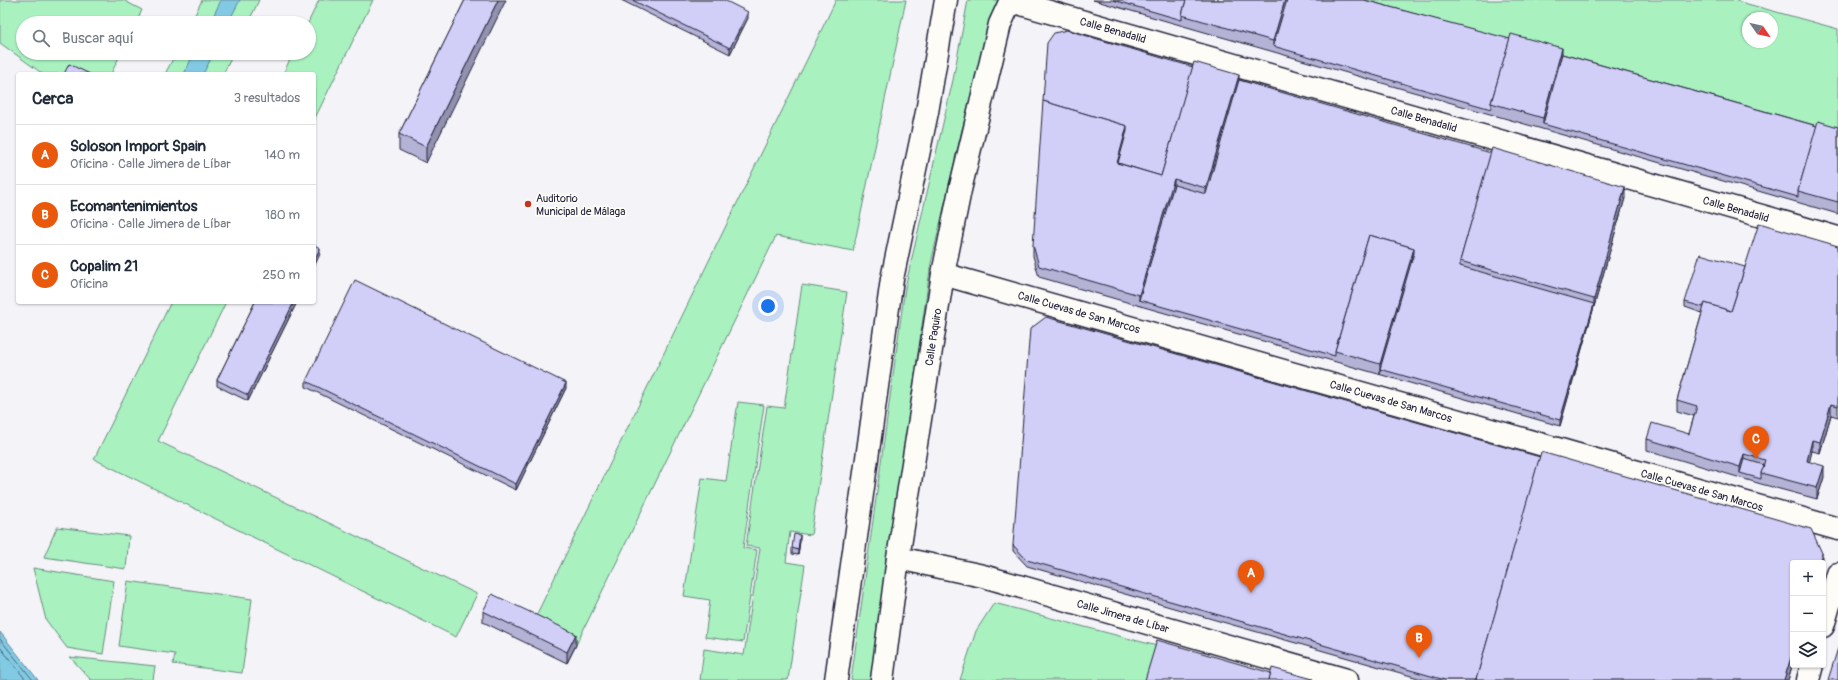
<!DOCTYPE html>
<html lang="es">
<head>
<meta charset="utf-8">
<style>
  :root { --surface:#fff; --page:#f6f6f7; --text:#1f2937; --muted:#747a83; --line:#e0e1e3; --accent:#ea580c }
  body { margin:0; font-family:Pangolin,sans-serif; background:var(--page); color:var(--text) }
  .controls { position:absolute; right:12px; bottom:12px; display:grid; overflow:hidden; border-radius:4px; box-shadow:0 1px 3px #0004 }
  .controls button { width:36px; height:36px; display:grid; place-items:center; padding:0; border:0; border-bottom:1px solid var(--line); background:var(--surface); color:var(--text); font:20px sans-serif }
  .compass { position:absolute; left:1742px; top:12px; width:36px; height:36px; border-radius:50%; background:var(--surface); box-shadow:0 1px 3px #0004; rotate:124deg }
  .you { position:absolute; left:768px; top:306px; width:14px; height:14px; margin:-10px; border:3px solid #fff; border-radius:50%; background:#1a73e8; box-shadow:0 0 0 6px #1a73e833 }
  .badge { display:grid; place-items:center; width:26px; height:26px; border-radius:50%; background:var(--accent); color:#fff; font-size:13px; font-weight:700 }
  .pin { position:absolute; translate:-50% -33px; filter:drop-shadow(0 1px 2px #0008) }
  .pin::after { content:''; position:absolute; top:21px; width:14px; height:12px; background:inherit; clip-path:polygon(0 0,100% 0,50% 100%) }
  .list { margin:0; padding:0; list-style:none }
  h2 { display:flex; justify-content:space-between; align-items:center; height:52px; margin:0; padding:0 16px; font-size:17px }
  h2 small { font-size:13px; font-weight:400; color:var(--muted) }
  .list li { display:grid; grid-template-columns:26px 1fr auto; gap:12px; align-items:center; box-sizing:border-box; height:60px; padding:0 16px; border-top:1px solid var(--line) }
  .list b { display:block; font-size:15px; white-space:nowrap }
  .list p { margin:0; font-size:13px; white-space:nowrap; color:var(--muted) }
  .list em { font-size:13px; font-style:normal; color:var(--muted) }
  .icon { flex:none; width:22px; height:22px; fill:none; stroke:currentColor; stroke-width:2; stroke-linecap:round; stroke-linejoin:round }
  .map { position:relative; flex:none; width:1838px; height:680px; overflow:hidden }
  .search { position:absolute; background:var(--surface); box-shadow:0 1px 3px #0004; left:16px; top:16px; width:300px; height:44px; display:flex; align-items:center; gap:10px; box-sizing:border-box; padding:0 14px; border-radius:22px; color:var(--muted); font-size:15px }
  .panel { position:absolute; background:var(--surface); box-shadow:0 1px 3px #0004; left:16px; top:72px; width:300px; height:232px; border-radius:4px }
  .map>svg:first-child { display:block }
  .green { fill:#a9f2c0; stroke:#668a7e; fill-rule:evenodd }
  .water { fill:#82cae3; stroke:#5c87a0 }
  .lines { fill:none; stroke-linecap:round; stroke-linejoin:round }
  .shore { stroke:#48657e; stroke-width:1 }
  .minor-casing { stroke:#22223b; stroke-width:25 }
  .major-casing { stroke:#22223b; stroke-width:25 }
  .minor { stroke:#fdfcf7; stroke-width:22 }
  .major { stroke:#fdfcf7; stroke-width:22 }
  .wall { fill:#b4b2d5; stroke:#22223b }
  .shaded-wall { fill:#9291ae; stroke:#22223b }
  .building { fill:#d1cff8; stroke:#22223b }
  .poi-dot { fill:#c8321e; stroke:#fdfcf7; stroke-width:1.5 }
  .labels { text-anchor:middle; stroke-width:3.5; stroke-linejoin:round; paint-order:stroke }
  .street-label { font-size:11px; fill:#22223b; stroke:#fdfcf7 }
  .poi-label { font-size:11px; fill:#22223b; stroke:#fdfcf7; text-anchor:start }
</style>
</head>
<body>
<div class="map">
<svg width="1838" height="680" viewBox="0 0 1838 680">
  <rect width="100%" height="100%" fill="#f4f3f7"/>
  <filter id="ink" filterUnits="userSpaceOnUse"><feTurbulence type="fractalNoise" baseFrequency=".025" numOctaves="2"/><feDisplacementMap in="SourceGraphic" scale="8" xChannelSelector="R" yChannelSelector="G"/><feConvolveMatrix kernelMatrix="1 2 1 2 8 2 1 2 1" color-interpolation-filters="sRGB"/></filter>
  <g filter="url(#ink)">
    <g class="green">
      <path d="M0,0H123L142,10L136,23H23V53H121L111,74H43L0,43Z"/>
      <path d="M202,0H259L248,23H191Z"/>
      <path d="M319,0H373L314,120V74H283L293,53H309L308,23Z"/>
      <path d="M836,0H906L853,251L776,236L576,645L532,624Z"/>
      <path d="M968,0H1001L977,76L962,130L931,263L871,680H851L905,288L953,80Z"/>
      <path d="M1343,0H1733L1838,29V138ZM1748,18H1772V42H1748Z"/>
      <path d="M176,53H234L223,74H165Z"/>
      <path d="M802,285L847,292L811,535L790,532L786,562L805,565L788,680H700L704,649L744,655L760,548L746,546L767,406L784,408Z"/>
      <path d="M171,302H226L158,441L477,594L456,637L94,459Z"/>
      <path d="M738,402L764,405L743,548L757,550L743,642L705,637L710,600L684,596L702,478L726,481Z"/>
      <path d="M57,527L129,536L126,569L44,557Z"/>
      <path d="M33,568L114,581L103,654L67,648L46,620Z"/>
      <path d="M128,581L252,599L242,673L173,664L175,654L119,646Z"/>
      <path d="M994,603L1157,646L1147,680H960L976,631Z"/>
      <path d="M70,657L155,666L153,680H91Z"/>
    </g>
    <g class="water">
      <path d="M221,0H240L228,23H210Z"/>
      <path d="M194,53H214L203,74H184Z"/>
      <path d="M0,632L38,680H0Z"/>
    </g>
    <g class="lines">
      <g class="shore">
        <path d="M0,639L33,680"/>
        <path d="M0,647L26,680"/>
      </g>
      <defs>
        <g id="minor">
          <path d="M1011,1L1838,238"/>
          <path d="M943,274L1838,529"/>
          <path d="M898,558L983,576L1347,680"/>
          <path d="M1823,626L1838,574"/>
          <path d="M1808,680L1812,665"/>
        </g>
        <g id="major">
          <path d="M836,680L892,279L927,112L946,0"/>
          <path d="M882,680L898,558L943,274L960,190L1000,24L1011,0"/>
        </g>
      </defs>
      <use href="#minor" class="minor-casing"/>
      <use href="#major" class="major-casing"/>
      <use href="#minor" class="minor"/>
      <use href="#major" class="major"/>
    </g>
    <g class="wall">
      <path d="M465,0L426,163L399,150V134Z"/>
      <path d="M621,0H724L748,18L730,54Z"/>
      <path d="M1093,0H1364L1562,54L1817,126L1838,127V214Z"/>
      <path d="M1239,80L1625,198L1560,426L1039,277L1033,256V245Z"/>
      <path d="M1838,246V417L1831,415L1820,453L1812,451L1809,462L1824,477L1817,499L1761,484L1647,450V439L1689,434L1694,416L1677,411V400L1702,313L1685,307V302L1745,267Z"/>
      <path d="M255,302H297L248,401L217,386V380Z"/>
      <path d="M306,381L566,388L516,490L306,387Z"/>
      <path d="M800,541L798,555L792,554V548Z"/>
      <path d="M1013,545L1822,563L1788,680H1425L1027,566L1013,551Z"/>
      <path d="M483,611L576,645L567,663L483,622Z"/>
    </g>
    <g class="shaded-wall">
      <path d="M498,0H506L426,163V147Z"/>
      <path d="M1285,0H1289L1273,46V41Z"/>
      <path d="M748,12V18L730,54V48Z"/>
      <path d="M1562,48V59L1543,124V118Z"/>
      <path d="M1239,75V86L1206,199V188Z"/>
      <path d="M1127,126V137L1118,169L1117,163Z"/>
      <path d="M1174,179V190L1139,300V295Z"/>
      <path d="M1625,187V198L1560,426V420L1594,304V299Z"/>
      <path d="M320,248V254L314,267V261Z"/>
      <path d="M1414,248V259L1380,369V375V364Z"/>
      <path d="M294,302H297L248,401V395Z"/>
      <path d="M566,383V388L516,490V484Z"/>
      <path d="M1831,404V415L1820,453V442Z"/>
      <path d="M1812,440V451L1807,472V461Z"/>
      <path d="M1744,454V465L1740,473V467Z"/>
      <path d="M1824,466V477L1817,499V488Z"/>
      <path d="M800,535V541L798,555V550Z"/>
      <path d="M1822,553V563H1819Z"/>
      <path d="M576,634V645L567,663V652Z"/>
      <path d="M1793,651V662L1788,680H1784Z"/>
    </g>
    <g class="building">
      <path d="M465,0H498L426,147L399,134Z"/>
      <path d="M632,0H724L748,12L730,48Z"/>
      <path d="M1113,0H1186L1182,15V20Z"/>
      <path d="M1186,0H1285L1273,41L1182,15Z"/>
      <path d="M1287,0H1364L1510,39L1491,103V109L1273,46Z"/>
      <path d="M1067,30L1193,67L1161,176L1118,163L1127,131V126L1043,101L1047,43L1054,33Z"/>
      <path d="M1511,34L1562,48L1543,118L1491,103Z"/>
      <path d="M1562,54L1817,126L1798,191V197L1543,124Z"/>
      <path d="M1194,62L1239,75L1206,188L1174,179L1139,295L1039,266L1033,245L1043,101L1127,126L1117,163L1161,176Z"/>
      <path d="M69,64L90,74H64Z"/>
      <path d="M1239,80L1491,153L1460,261V266L1594,304L1560,420L1380,369L1414,253V248L1369,235L1335,351V356L1139,300L1174,185L1206,194Z"/>
      <path d="M1818,121L1838,127V202L1798,191Z"/>
      <path d="M1492,148L1625,187L1594,299L1460,261Z"/>
      <path d="M1759,223L1838,246V406L1831,404L1820,442L1812,440L1807,461L1824,466L1817,488L1761,473L1765,460L1744,454L1740,467L1647,439L1652,423L1689,434L1697,406L1677,400L1705,303L1731,311Z"/>
      <path d="M1369,235L1414,248L1380,364L1335,351Z"/>
      <path d="M314,245L320,248L314,261Z"/>
      <path d="M1700,254L1745,267L1731,311L1705,303L1703,307L1685,302Z"/>
      <path d="M355,280L566,383L516,484L306,381Z"/>
      <path d="M255,302H294L248,395L217,380Z"/>
      <path d="M1046,317L1540,457L1476,680H1445L1027,560L1013,545L1030,329Z"/>
      <path d="M1541,452L1811,529L1822,553L1819,563H1793V651L1784,680H1476Z"/>
      <path d="M1744,459L1764,465L1761,473V479L1740,473Z"/>
      <path d="M794,534L800,535L798,550L792,548Z"/>
      <path d="M492,594L576,634L567,652L483,611Z"/>
      <path d="M1157,640L1271,673L1269,680H1145Z"/>
      <path d="M1838,648V680H1828Z"/>
      <path d="M1272,668L1313,679L1312,680H1269Z"/>
    </g>
  </g>
  <circle class="poi-dot" cx="528" cy="204" r="4"/>
  <g class="labels">
    <g class="street-label">
      <text transform="translate(1113 30) rotate(16)" y="4">Calle Benadalid</text>
      <text transform="translate(1424 119) rotate(16)" y="4">Calle Benadalid</text>
      <text transform="translate(1736 209) rotate(16)" y="4">Calle Benadalid</text>
      <text transform="translate(1079 312) rotate(16)" y="4">Calle Cuevas de San Marcos</text>
      <text transform="translate(933 337) rotate(-81)" y="4">Calle Paquiro</text>
      <text transform="translate(1391 401) rotate(16)" y="4">Calle Cuevas de San Marcos</text>
      <text transform="translate(1702 490) rotate(16)" y="4">Calle Cuevas de San Marcos</text>
      <text transform="translate(1123 616) rotate(16)" y="4">Calle Jimera de Líbar</text>
    </g>
    <g class="poi-label">
      <text x="536" y="202">Auditorio<tspan x="536" dy="13">Municipal de Málaga</tspan></text>
    </g>
  </g>
</svg>
<div class="controls">
<button>+</button>
<button>−</button>
<button><svg class="icon" aria-label="layers" viewBox="0 0 24 24"><path d="M12 4l9 5-9 5-9-5zM3 14l9 5 9-5"/></svg></button>
</div>
<svg class="compass" viewBox="-18 -18 36 36"><path d="M0-13l5 13h-10z" fill="#e53935"/><path d="M0 13l5-13h-10z" fill="#747a83"/></svg>
<div class="you"></div>
<div class="pin badge" style="left:1251px;top:593px">A</div>
<div class="pin badge" style="left:1419px;top:658px">B</div>
<div class="pin badge" style="left:1756px;top:459px">C</div>
<div class="search"><svg class="icon" aria-label="search" viewBox="0 0 24 24"><circle cx="10" cy="10" r="6"/><path d="M15 15l6 6"/></svg>Buscar aquí</div>
<section class="panel">
<h2>Cerca<small>3 resultados</small></h2>
<ul class="list">
<li><span class="badge">A</span><div><b>Soloson Import Spain</b><p>Oficina · Calle Jimera de Líbar</p></div><em>140 m</em></li>
<li><span class="badge">B</span><div><b>Ecomantenimientos</b><p>Oficina · Calle Jimera de Líbar</p></div><em>180 m</em></li>
<li><span class="badge">C</span><div><b>Copalim 21</b><p>Oficina</p></div><em>250 m</em></li>
</ul>
</section>
</div>
</body>
</html>
